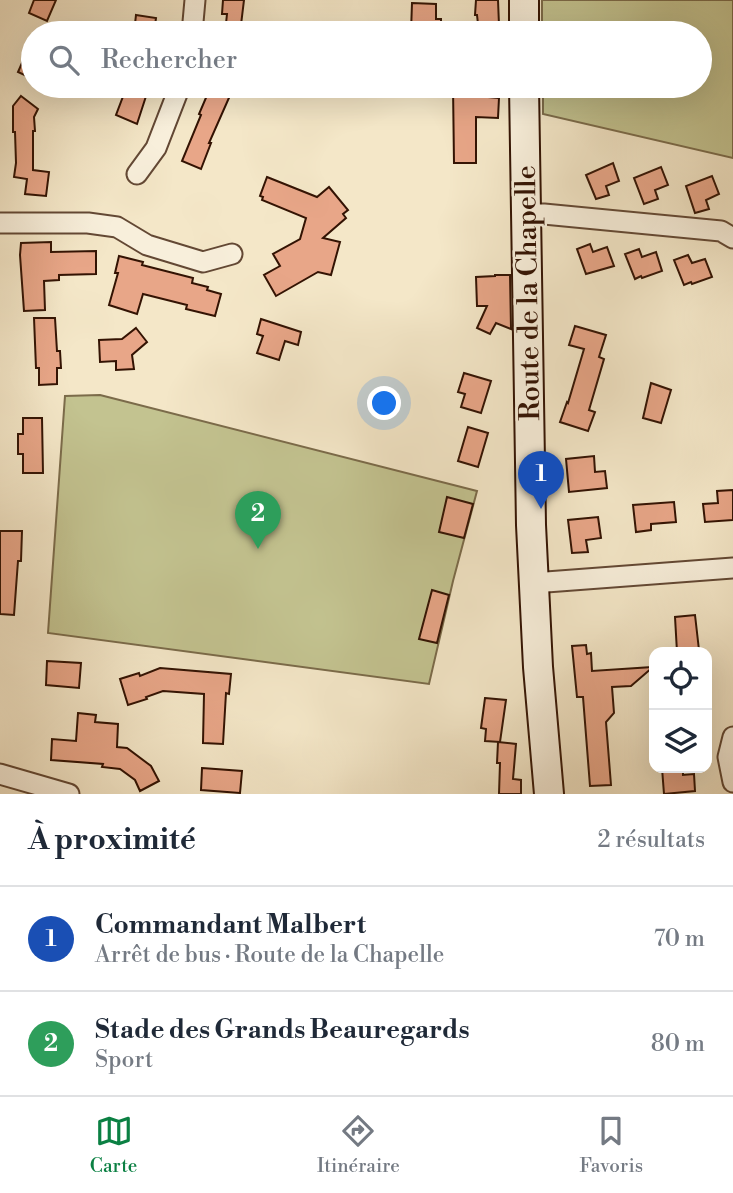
<!DOCTYPE html>
<html lang="fr">
<head>
<meta charset="utf-8">
<style>
  :root { --surface:#fff; --page:#f2f2f3; --text:#1f2937; --muted:#747a83; --line:#e0e1e3; --accent:#0b8043 }
  body { margin:0; font-family:"Libre Bodoni",serif; background:var(--page); color:var(--text) }
  .controls { position:absolute; right:21px; bottom:21px; display:grid; overflow:hidden; border-radius:14px; box-shadow:0 7px 28px #0002 }
  .controls button { width:63px; height:63px; display:grid; place-items:center; padding:0; border:0; border-bottom:2px solid var(--line); background:var(--surface); color:var(--text); font:35px sans-serif }
  .you { position:absolute; left:385px; top:404px; width:24px; height:24px; margin:-18px; border:5px solid #fff; border-radius:50%; background:#1a73e8; box-shadow:0 0 0 10px #1a73e833 }
  .badge { display:grid; place-items:center; width:46px; height:46px; border-radius:50%; background:var(--accent); color:#fff; font-size:23px; font-weight:700 }
  .pin { position:absolute; translate:-50% -58px; filter:drop-shadow(0 2px 4px #0008) }
  .pin::after { content:''; position:absolute; top:37px; width:24px; height:21px; background:inherit; clip-path:polygon(0 0,100% 0,50% 100%) }
  .list { margin:0; padding:0; list-style:none }
  h2 { display:flex; justify-content:space-between; align-items:center; height:91px; margin:0; padding:0 28px; font-size:30px }
  h2 small { font-size:23px; font-weight:400; color:var(--muted) }
  .list li { display:grid; grid-template-columns:46px 1fr auto; gap:21px; align-items:center; box-sizing:border-box; height:105px; padding:0 28px; border-top:2px solid var(--line) }
  .list b { display:block; font-size:26px; white-space:nowrap }
  .list p { margin:0; font-size:23px; white-space:nowrap; color:var(--muted) }
  .list em { font-size:23px; font-style:normal; color:var(--muted) }
  .icon { flex:none; width:38px; height:38px; fill:none; stroke:currentColor; stroke-width:2; stroke-linecap:round; stroke-linejoin:round }
  .map { position:relative; flex:none; width:733px; height:794px; overflow:hidden }
  .search { position:absolute; background:var(--surface); box-shadow:0 7px 28px #0002; left:21px; right:21px; top:21px; height:77px; display:flex; align-items:center; gap:18px; box-sizing:border-box; padding:0 24px; border-radius:38px; color:var(--muted); font-size:26px }
  .sheet { height:301px; background:var(--surface) }
  nav { display:flex; justify-content:space-around; align-items:center; box-sizing:border-box; height:98px; border-top:2px solid var(--line); background:var(--surface); font-size:19px; color:var(--muted) }
  nav a { display:grid; justify-items:center; gap:4px }
  nav .on { color:var(--accent) }
  .map>svg:first-child { display:block }
  .green { fill:#c3c390; stroke:#7b6b4a; stroke-width:2 }
  .building { fill:#e8a688; stroke:#331303; stroke-width:2 }
  .lines { fill:none; stroke-linecap:round; stroke-linejoin:round }
  .minor-casing { stroke:#634834; stroke-width:23 }
  .secondary-casing { stroke:#331303; stroke-width:32 }
  .minor { stroke:#f8efdb; stroke-width:19 }
  .secondary { stroke:#f8efdb; stroke-width:28 }
  .labels { text-anchor:middle; stroke-width:5; stroke-linejoin:round; paint-order:stroke }
  .street-label { font-size:28px; fill:#331303; stroke:#f8efdb }
</style>
</head>
<body>
<div class="map">
<svg width="733" height="794" viewBox="0 0 733 794">
  <rect width="100%" height="100%" fill="#f4e7c8"/>
  <filter id="stains"><feTurbulence type="fractalNoise" baseFrequency=".00286" numOctaves="4"/><feColorMatrix values="0 0 0 0 .2 0 0 0 0 .09 0 0 0 0 .02 0 0 0 .5 -.17"/></filter>
  <radialGradient id="worn" r=".72"><stop offset=".6" stop-color="#630" stop-opacity="0"/><stop offset="1" stop-color="#630" stop-opacity=".3"/></radialGradient>
  <g class="green">
    <path d="M542,0H733V158L543,114V86H700V33H542Z"/>
    <path d="M100,395L477,491L453,581L429,684L48,633L65,396Z"/>
  </g>
  <g class="building">
    <path d="M34,0H56L47,21L29,13Z"/>
    <path d="M223,0H244L240,33H225L227,14H222Z"/>
    <path d="M476,0H498L499,25L478,24L477,15H475Z"/>
    <path d="M412,3L436,4V19H441V33L411,32Z"/>
    <path d="M136,15L156,18L154,33H134Z"/>
    <path d="M33,38V79L18,72Z"/>
    <path d="M127,86H139L148,90L137,124L116,115Z"/>
    <path d="M211,86H220L232,91L209,143H211L201,169L182,161L201,115L199,114Z"/>
    <path d="M453,86H490L489,97L499,98L498,118L476,117V163H454Z"/>
    <path d="M21,96L38,109L34,117L35,131H33V170L49,172L46,196L25,194L27,179L14,177L16,163L15,132H13V106Z"/>
    <path d="M613,163L619,181L606,186L609,195L596,199L586,175Z"/>
    <path d="M661,167L668,185L655,190L658,199L644,204L634,178Z"/>
    <path d="M712,176L719,194L706,200L709,209L695,213L686,186Z"/>
    <path d="M267,177L317,197L329,187L348,210L343,214L346,218L323,238L340,242L331,275L318,272L276,296L264,275L280,266L273,254L300,239L306,218L262,200L263,197L260,196Z"/>
    <path d="M51,242V252L96,251V274L59,275V280L44,281L45,310L24,311L20,255L21,243Z"/>
    <path d="M590,244L593,252L607,247L614,266L586,274L577,249Z"/>
    <path d="M639,249L642,257L656,252L662,271L642,278L641,276L635,279L625,254Z"/>
    <path d="M688,255L692,263L705,259L712,277L692,284L691,282L684,285L674,260Z"/>
    <path d="M119,256L143,262L142,265L193,278L192,283L208,287L207,290L221,294L215,316L186,309L187,305L143,294L137,314L109,305L118,273H115Z"/>
    <path d="M495,275H510L511,329L496,323L490,334L477,328L487,306H477L476,277L495,276Z"/>
    <path d="M34,318H55L57,351H60L61,368H57V384L39,385V368H36Z"/>
    <path d="M261,319L301,332L298,345L285,341L279,360L257,353L263,336L257,334Z"/>
    <path d="M575,326L606,335L599,357L604,359L589,410L595,412L588,431L560,422L567,402L568,403L584,349L569,345Z"/>
    <path d="M136,328L147,342L132,355L134,369L116,370V361L100,362L99,340L122,339Z"/>
    <path d="M464,373L491,381L481,413L461,407L465,394L458,392Z"/>
    <path d="M651,383L671,390L661,423L643,418Z"/>
    <path d="M23,418H42L43,473H23V454H18V434H23Z"/>
    <path d="M468,427L488,433L478,467L458,461Z"/>
    <path d="M594,456L595,472L605,471L607,488L569,492L566,459Z"/>
    <path d="M733,490V520L705,522L703,504L718,503L717,491Z"/>
    <path d="M447,497L473,504L464,538L439,532Z"/>
    <path d="M674,502L676,522L651,524V530L636,532L633,505Z"/>
    <path d="M598,517L601,538L586,540L588,552L572,553L568,520Z"/>
    <path d="M0,531H22L21,561H18L14,615L0,614Z"/>
    <path d="M432,590L449,595L437,643L419,639Z"/>
    <path d="M695,615L699,650L677,652L675,617Z"/>
    <path d="M586,645L587,654L591,653L592,671L653,667L631,686L612,687L614,713L606,722L611,785L590,786L583,697H577L572,646Z"/>
    <path d="M47,661L81,663L79,688L46,685Z"/>
    <path d="M160,668L231,674L229,694L226,693L223,744L203,743L204,694L163,691L146,697L147,699L128,705L120,679L139,673L140,676Z"/>
    <path d="M485,698L506,700L500,742L485,741L486,729L481,728Z"/>
    <path d="M78,713L96,715L95,722L118,724L117,747L127,748L151,766L159,781L140,791L135,780L120,769L102,767L103,764L51,760L52,739L76,741Z"/>
    <path d="M498,742L516,744L513,779L521,780V794H499L500,763H497Z"/>
    <path d="M202,768L242,771L240,793L201,790Z"/>
    <path d="M662,768H683V775L694,774L695,791L664,794Z"/>
  </g>
  <g class="lines">
    <defs>
      <g id="minor">
        <path d="M192,33L195,0"/>
        <path d="M137,174L156,148L180,86"/>
        <path d="M526,214H544L721,231L733,238"/>
        <path d="M0,223H88L117,227L147,245L203,262L232,254"/>
        <path d="M533,583L733,568"/>
        <path d="M733,737L728,757L733,782"/>
        <path d="M0,774L69,794"/>
      </g>
      <g id="secondary">
        <path d="M524,0V33"/>
        <path d="M524,86L531,525L538,667L549,794"/>
      </g>
    </defs>
    <use href="#minor" class="minor-casing"/>
    <use href="#secondary" class="secondary-casing"/>
    <use href="#minor" class="minor"/>
    <use href="#secondary" class="secondary"/>
  </g>
  <g class="labels">
    <g class="street-label">
      <text transform="translate(527 293) rotate(-91)" y="10">Route de la Chapelle</text>
    </g>
  </g>
  <rect width="100%" height="100%" filter="url(#stains)"/>
  <rect width="100%" height="100%" fill="url(#worn)"/>
</svg>
<div class="controls">
<button><svg class="icon" aria-label="locate" viewBox="0 0 24 24"><circle cx="12" cy="12" r="6"/><path d="M12 2v4M12 18v4M2 12h4M18 12h4"/></svg></button>
<button><svg class="icon" aria-label="layers" viewBox="0 0 24 24"><path d="M12 4l9 5-9 5-9-5zM3 14l9 5 9-5"/></svg></button>
</div>
<div class="you"></div>
<div class="pin badge" style="left:541px;top:509px;background:#1a4fb4">1</div>
<div class="pin badge" style="left:258px;top:549px;background:#2e9e5b">2</div>
<div class="search"><svg class="icon" aria-label="search" viewBox="0 0 24 24"><circle cx="10" cy="10" r="6"/><path d="M15 15l6 6"/></svg>Rechercher</div>
</div>
<section class="sheet">
<h2>À proximité<small>2 résultats</small></h2>
<ul class="list">
<li><span class="badge" style="background:#1a4fb4">1</span><div><b>Commandant Malbert</b><p>Arrêt de bus · Route de la Chapelle</p></div><em>70 m</em></li>
<li><span class="badge" style="background:#2e9e5b">2</span><div><b>Stade des Grands Beauregards</b><p>Sport</p></div><em>80 m</em></li>
</ul>
</section>
<nav>
<a class="on"><svg class="icon" aria-label="map" viewBox="0 0 24 24"><path d="M3 6l6-2 6 2 6-2v14l-6 2-6-2-6 2zM9 4v14M15 6v14"/></svg>Carte</a>
<a><svg class="icon" aria-label="directions" viewBox="0 0 24 24"><path d="M12 3l9 9-9 9-9-9zM9 14v-3h6M13 9l2 2-2 2"/></svg>Itinéraire</a>
<a><svg class="icon" aria-label="saved" viewBox="0 0 24 24"><path d="M7 4h10v16l-5-4-5 4z"/></svg>Favoris</a>
</nav>
</body>
</html>
